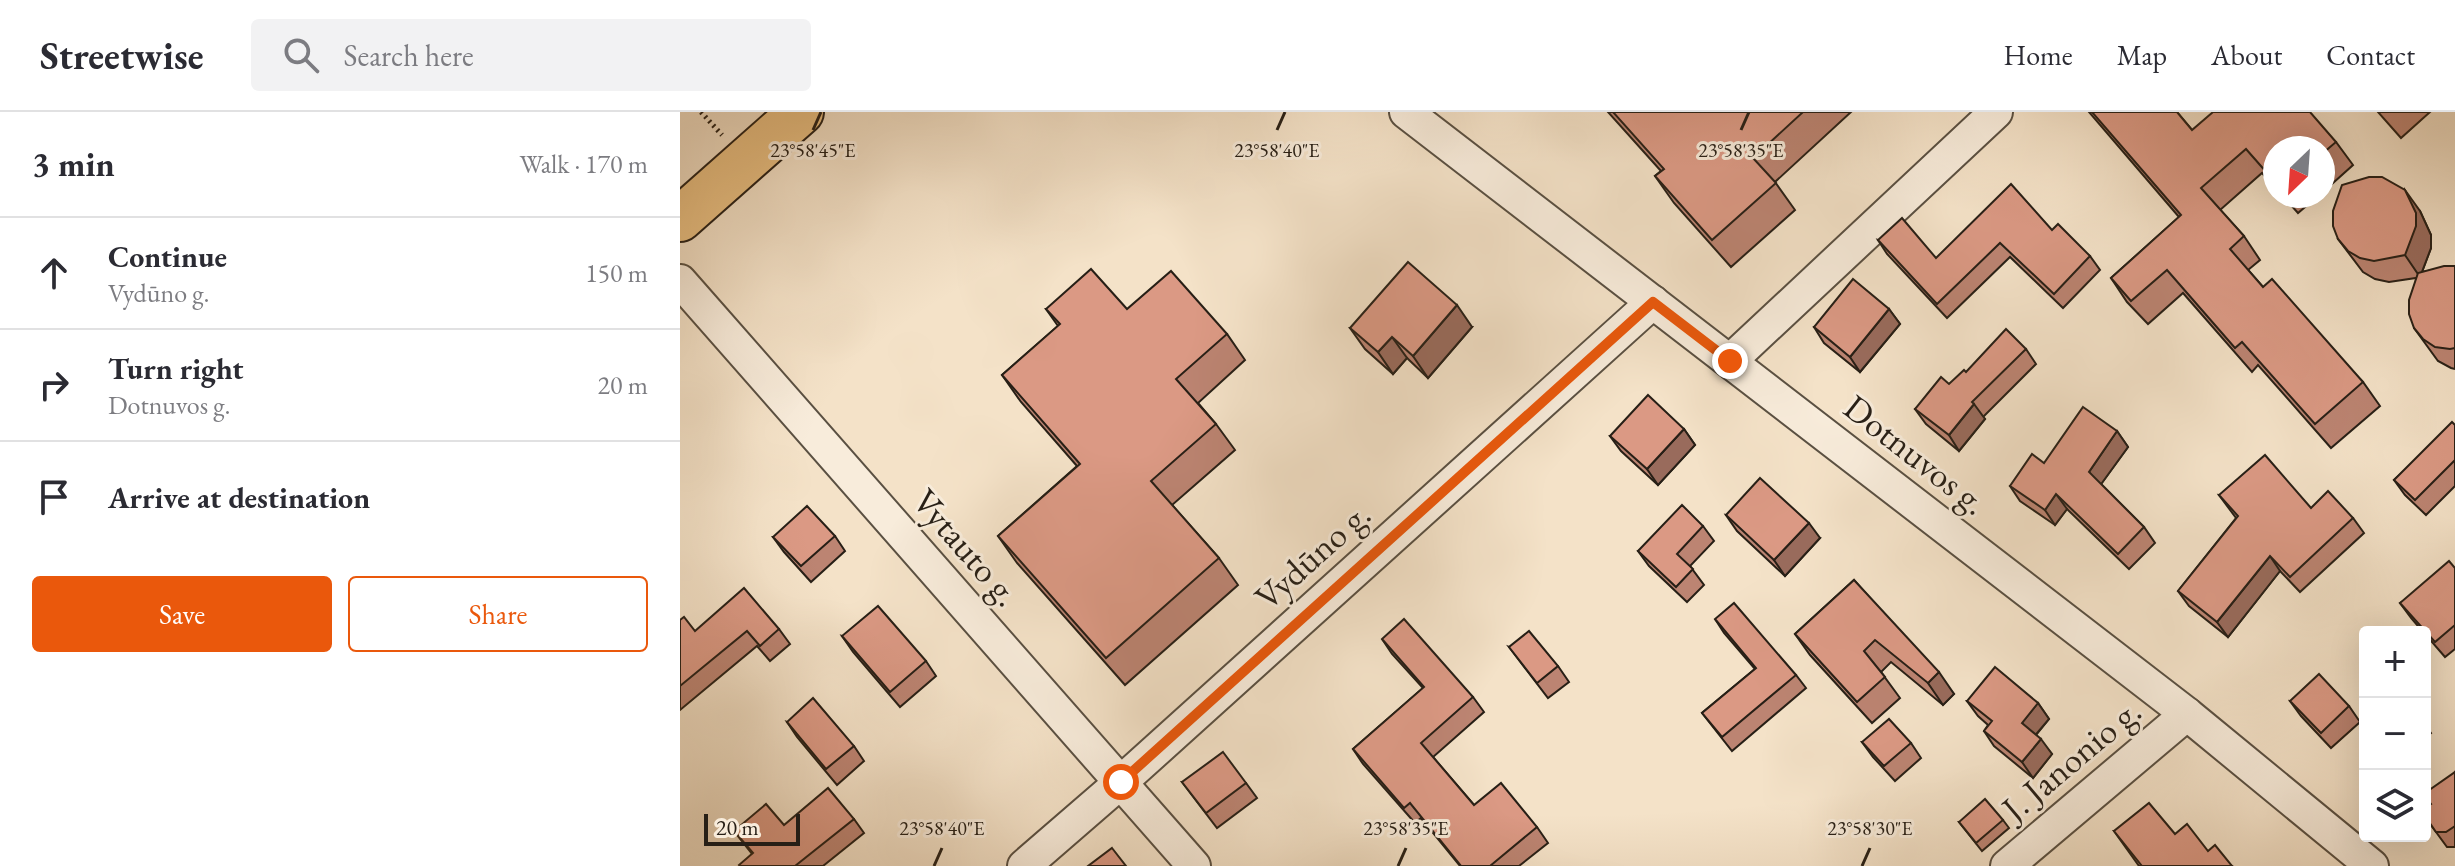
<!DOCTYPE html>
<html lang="en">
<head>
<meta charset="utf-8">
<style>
  :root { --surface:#fff; --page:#f2f2f3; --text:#2b2b33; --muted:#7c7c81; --line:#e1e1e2; --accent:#ea580c }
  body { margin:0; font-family:"EB Garamond",serif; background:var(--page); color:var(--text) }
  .controls { position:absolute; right:24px; bottom:24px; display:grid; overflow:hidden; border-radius:8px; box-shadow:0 8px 32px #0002 }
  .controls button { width:72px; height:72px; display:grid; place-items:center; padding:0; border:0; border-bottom:2px solid var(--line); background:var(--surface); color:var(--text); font:40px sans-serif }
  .compass { position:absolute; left:1583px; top:24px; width:72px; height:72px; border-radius:50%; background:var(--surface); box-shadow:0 8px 32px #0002; rotate:205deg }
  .scale { position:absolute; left:24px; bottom:20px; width:96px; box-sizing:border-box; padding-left:8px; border:4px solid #271f16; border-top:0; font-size:22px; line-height:28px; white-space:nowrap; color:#271f16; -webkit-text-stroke:6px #f8ecdb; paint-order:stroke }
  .stop { position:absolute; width:24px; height:24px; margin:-18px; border:6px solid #ea580c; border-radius:50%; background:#fff }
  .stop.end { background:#ea580c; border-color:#fff; box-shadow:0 2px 8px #0008 }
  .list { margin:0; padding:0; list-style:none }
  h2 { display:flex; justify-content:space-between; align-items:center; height:104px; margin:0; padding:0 32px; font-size:34px }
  h2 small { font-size:26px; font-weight:400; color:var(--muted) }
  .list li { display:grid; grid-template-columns:52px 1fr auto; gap:24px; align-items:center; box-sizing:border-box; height:112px; padding:0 32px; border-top:2px solid var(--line) }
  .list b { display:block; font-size:30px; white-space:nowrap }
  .list p { margin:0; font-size:26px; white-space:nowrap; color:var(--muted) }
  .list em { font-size:26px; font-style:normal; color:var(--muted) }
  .actions { display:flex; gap:16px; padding:24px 32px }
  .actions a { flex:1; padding:18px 0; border:2px solid var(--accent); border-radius:8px; text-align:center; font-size:28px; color:var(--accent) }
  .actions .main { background:var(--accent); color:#fff }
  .icon { flex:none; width:44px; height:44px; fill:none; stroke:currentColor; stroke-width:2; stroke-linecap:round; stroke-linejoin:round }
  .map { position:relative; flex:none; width:1775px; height:754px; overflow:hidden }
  header { display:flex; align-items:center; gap:48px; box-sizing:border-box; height:112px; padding:0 40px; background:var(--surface); border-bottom:2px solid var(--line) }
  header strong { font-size:38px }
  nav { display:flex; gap:44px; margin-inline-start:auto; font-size:28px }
  .search { width:560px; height:72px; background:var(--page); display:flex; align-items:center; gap:20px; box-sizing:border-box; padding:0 28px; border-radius:8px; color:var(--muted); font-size:30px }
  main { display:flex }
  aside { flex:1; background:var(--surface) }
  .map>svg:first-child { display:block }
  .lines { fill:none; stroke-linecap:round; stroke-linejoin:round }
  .street-casing { stroke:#5a5042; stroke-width:36 }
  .primary-casing { stroke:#271f16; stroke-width:48 }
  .path { stroke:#271f16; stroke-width:5; stroke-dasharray:2 4; stroke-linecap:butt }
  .street { stroke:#f8ecdb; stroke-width:32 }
  .primary { stroke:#eac184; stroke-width:44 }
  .wall { fill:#bc8472; stroke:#271f16; stroke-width:2 }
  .shaded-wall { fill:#996b5c; stroke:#271f16; stroke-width:2 }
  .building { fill:#db9984; stroke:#271f16; stroke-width:2 }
  .route { stroke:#ea580c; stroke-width:10 }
  .ticks { fill:none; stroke:#271f16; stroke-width:3 }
  .labels { text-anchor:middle; stroke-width:6; stroke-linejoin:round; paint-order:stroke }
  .street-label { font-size:36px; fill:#271f16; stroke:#f8ecdb }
  .ticks-label { font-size:20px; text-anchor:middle; fill:#271f16; stroke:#f8ecdb; stroke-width:6; stroke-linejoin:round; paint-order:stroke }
</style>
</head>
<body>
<header>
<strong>Streetwise</strong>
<div class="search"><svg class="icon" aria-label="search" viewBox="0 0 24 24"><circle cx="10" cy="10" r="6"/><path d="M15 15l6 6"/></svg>Search here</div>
<nav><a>Home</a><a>Map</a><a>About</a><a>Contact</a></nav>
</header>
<main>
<aside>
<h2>3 min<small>Walk · 170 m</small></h2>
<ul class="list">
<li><svg class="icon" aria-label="ahead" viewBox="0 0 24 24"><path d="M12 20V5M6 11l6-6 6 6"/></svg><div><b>Continue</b><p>Vydūno g.</p></div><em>150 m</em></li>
<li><svg class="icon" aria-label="right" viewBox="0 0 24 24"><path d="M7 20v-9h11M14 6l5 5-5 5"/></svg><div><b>Turn right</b><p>Dotnuvos g.</p></div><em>20 m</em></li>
<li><svg class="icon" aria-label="arrive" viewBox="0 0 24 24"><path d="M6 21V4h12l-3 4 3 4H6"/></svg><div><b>Arrive at destination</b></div></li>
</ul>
<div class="actions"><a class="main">Save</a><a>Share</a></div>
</aside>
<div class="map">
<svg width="1775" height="754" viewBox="0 0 1775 754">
  <rect width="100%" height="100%" fill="#f4e2c8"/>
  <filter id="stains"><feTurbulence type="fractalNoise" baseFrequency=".0025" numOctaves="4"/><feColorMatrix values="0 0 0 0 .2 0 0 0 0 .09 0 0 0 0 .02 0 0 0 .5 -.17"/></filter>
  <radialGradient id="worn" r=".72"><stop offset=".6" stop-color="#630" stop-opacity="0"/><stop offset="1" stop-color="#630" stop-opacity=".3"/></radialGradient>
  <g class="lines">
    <defs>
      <g id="street">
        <path d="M726,0L1507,602L1692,754"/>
        <path d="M0,169L514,754"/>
        <path d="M1050,249L1316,0"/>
        <path d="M344,754L441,670L973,190"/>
        <path d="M1327,754L1507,602"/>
      </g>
      <path id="primary" d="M0,107L121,0"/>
    </defs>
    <use href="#street" class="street-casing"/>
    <use href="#primary" class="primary-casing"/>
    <path class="path" d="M21,0L42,23"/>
    <use href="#street" class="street"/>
    <use href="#primary" class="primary"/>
  </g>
  <g class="wall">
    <path d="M928,0H1171L1095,70L1115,98L1051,155L994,91L975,64L981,59Z"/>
    <path d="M1409,0H1497L1512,18L1656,30L1673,53L1643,80V36H1595V75L1582,61L1540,98L1564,124L1580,148L1568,158L1583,175L1683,270L1700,294L1651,336L1578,253L1572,260L1503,181L1468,212L1447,190L1431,166L1499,105Z"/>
    <path d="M1698,0H1750L1721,26Z"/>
    <path d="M1603,84H1638L1618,101Z"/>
    <path d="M1740,99L1751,123V136L1742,160L1775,154V257L1771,256L1758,249L1734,216L1736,166L1709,170L1695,167L1683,160L1658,127Z"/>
    <path d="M1372,118L1410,144L1420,158L1383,196L1330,145L1267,206L1207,142L1198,128L1256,146Z"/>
    <path d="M366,197H447L547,222L565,248L518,291L536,312L555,338L492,393L539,446L558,473L445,573L337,451L318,424L397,354L341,290L322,263L378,214Z"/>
    <path d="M1209,197L1220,212L1180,260L1144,231L1134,215Z"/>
    <path d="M792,215L748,266L727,246L713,262L685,237L670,216Z"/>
    <path d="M1346,237L1356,252L1303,305L1305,307L1279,339L1246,312L1235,297L1286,260Z"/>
    <path d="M1775,313V374L1746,403L1725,383L1714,368Z"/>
    <path d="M1004,317L1015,333L978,373L941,339L930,324Z"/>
    <path d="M1437,319L1448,335L1421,372L1464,415L1475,431L1449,457L1387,397L1375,413L1340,389L1330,374L1364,351Z"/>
    <path d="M1539,383L1631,396L1673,406L1684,421L1620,480L1600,459L1548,525L1509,494L1498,479L1556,406Z"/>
    <path d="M1046,403L1140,426L1105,464L1057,419Z"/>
    <path d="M1023,414L1034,429L1010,454L1024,473L1007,490L969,454L958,439Z"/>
    <path d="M155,424L165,439L131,470L104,440L93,425Z"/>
    <path d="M1775,456V537L1765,545L1745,522V520H1743L1731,506L1720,491Z"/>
    <path d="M1174,468L1274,582L1263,593L1211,550L1201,560L1220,586L1192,611L1130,543L1115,522Z"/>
    <path d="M1035,507L1116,563L1126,576L1052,639L1022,601L1075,557L1044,521Z"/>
    <path d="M0,508L15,519L99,517L110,532L90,549L77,534L0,598Z"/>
    <path d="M162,524L246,549L256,564L220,595L173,540Z"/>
    <path d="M702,527L793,585L804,600L753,645L794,693L857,715L868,731L839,754H780L741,706L735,711L683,652L673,637L743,576L712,542Z"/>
    <path d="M829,535L878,554L889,570L868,586Z"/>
    <path d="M1287,589L1358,591L1369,607L1356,623L1372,642L1353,666L1314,634L1304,619L1308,613L1298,604Z"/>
    <path d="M1610,589L1669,594L1680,610L1651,636L1621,604Z"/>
    <path d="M107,610L174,634L184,649L157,673L117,625Z"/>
    <path d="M1745,613L1751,621L1745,626Z"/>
    <path d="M1182,630L1231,631L1241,646L1215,669L1193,645Z"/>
    <path d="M1775,660V735H1767L1745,705L1751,692Z"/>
    <path d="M502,670L566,671L577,686L537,716Z"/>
    <path d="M174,707L184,721L143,754H60L72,742L54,719Z"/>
    <path d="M1323,708L1329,716L1302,739L1279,710Z"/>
    <path d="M1434,719L1495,722L1528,739L1552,754H1459Z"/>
  </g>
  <g class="shaded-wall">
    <path d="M1725,78L1740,99L1751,123V136L1740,165L1725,143Z"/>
    <path d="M777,193L792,215L748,266L733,244Z"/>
    <path d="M1209,197L1220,212L1180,260L1170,245Z"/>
    <path d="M712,225L727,246L713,262L698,240Z"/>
    <path d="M1294,292L1305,307L1279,339L1269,323Z"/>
    <path d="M1004,317L1015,333L978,373L967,357Z"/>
    <path d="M1437,319L1448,335L1419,375L1409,360Z"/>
    <path d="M1376,382L1387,397L1375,413L1365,398Z"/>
    <path d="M1129,411L1140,426L1105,464L1094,448Z"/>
    <path d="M1590,444L1600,459L1548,525L1537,510Z"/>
    <path d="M1259,560L1274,582L1263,593L1248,571Z"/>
    <path d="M1358,591L1369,607L1353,626L1342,611Z"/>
    <path d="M1361,627L1372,642L1353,666L1342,650Z"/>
  </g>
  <g class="building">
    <path d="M933,0H1123L1073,46L1096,71L1032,128L975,64L984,57Z"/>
    <path d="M1412,0H1497L1512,18L1533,0H1630L1656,30L1643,41V36H1595V70L1566,37L1521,76L1564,124L1550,137L1583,175L1592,167L1683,270L1635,312L1562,230L1555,236L1487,158L1451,189L1431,166L1501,103Z"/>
    <path d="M1689,65H1702L1725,78L1736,101V114L1725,143L1694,149L1680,146L1668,139L1658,127L1653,114V99L1662,73Z"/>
    <path d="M1331,72L1372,118L1378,112L1410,144L1374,182L1320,131L1257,192L1198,128L1222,106L1256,146Z"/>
    <path d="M728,150L777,193L733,244L712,225L698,240L670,216Z"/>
    <path d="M1764,154H1775V236L1770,237L1755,235L1743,227L1734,216L1729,202V188L1738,161Z"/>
    <path d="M411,157L447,197L491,159L547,222L496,267L536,312L471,369L539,446L426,546L318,424L400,352L322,263L380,212L366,197Z"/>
    <path d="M1173,167L1209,197L1170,245L1134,215Z"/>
    <path d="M1326,217L1346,237L1292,290L1294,292L1269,323L1235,297L1261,265L1269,272L1284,258L1286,260Z"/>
    <path d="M968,283L1004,317L967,357L930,324Z"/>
    <path d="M1403,295L1437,319L1409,360L1464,415L1438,442L1376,382L1365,398L1330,374L1352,342L1364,351Z"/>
    <path d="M1772,310L1775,313V348L1735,388L1714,368Z"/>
    <path d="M1585,343L1631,396L1648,379L1673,406L1610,465L1590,444L1537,510L1498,479L1558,404L1539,383Z"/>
    <path d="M1080,366L1129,411L1094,448L1046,403Z"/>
    <path d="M1002,393L1023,414L997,442L1013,457L996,475L958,439Z"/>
    <path d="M127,394L155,424L121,454L93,425Z"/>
    <path d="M1769,449L1775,456V513L1755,530L1720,491Z"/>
    <path d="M1174,468L1259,560L1248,571L1195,528L1184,539L1205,565L1177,590L1115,522Z"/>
    <path d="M64,476L99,517L80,534L67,519L0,574V508L4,505L15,519Z"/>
    <path d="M1054,491L1116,563L1042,625L1022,601L1076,556L1035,507Z"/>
    <path d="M198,494L246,549L210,580L162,524Z"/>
    <path d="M724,507L793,585L741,631L794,693L821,671L857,715L810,754H781L730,691L724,696L673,637L744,575L702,527Z"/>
    <path d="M849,519L878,554L857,571L829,535Z"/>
    <path d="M1315,555L1358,591L1342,611L1361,627L1342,650L1304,619L1312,609L1287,589Z"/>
    <path d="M1639,562L1669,594L1641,621L1610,589Z"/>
    <path d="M133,586L174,634L146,657L107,610Z"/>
    <path d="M1209,607L1231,631L1204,654L1182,630Z"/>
    <path d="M543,640L566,671L526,701L502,670Z"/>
    <path d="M1775,660V714L1766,720H1756L1745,704V696L1751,692L1745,684V681Z"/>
    <path d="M148,676L174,707L115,754H60L59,753L73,741L54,719L86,692L104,713Z"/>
    <path d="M1305,687L1323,708L1296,731L1279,710Z"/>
    <path d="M1469,691L1495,722L1507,712L1528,739L1535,733L1552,754H1462L1434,719Z"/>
    <path d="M432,736L446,754H408Z"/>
  </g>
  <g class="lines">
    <path class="route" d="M441,670L973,190L1050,249"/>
  </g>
  <path class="ticks" d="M133,18L141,0M597,18L605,0M1061,18L1069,0M254,754L262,736M718,754L726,736M1182,754L1190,736"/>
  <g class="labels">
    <g class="street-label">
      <text transform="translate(1236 342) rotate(38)" y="13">Dotnuvos g.</text>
      <text transform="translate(287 435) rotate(49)" y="13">Vytauto g.</text>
      <text transform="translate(632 443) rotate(-42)" y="13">Vydūno g.</text>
      <text transform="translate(1391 647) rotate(-40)" y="13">J. Janonio g.</text>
    </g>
  </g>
  <g class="ticks-label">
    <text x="133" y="45">23°58'45"E</text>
    <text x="597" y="45">23°58'40"E</text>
    <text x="1061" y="45">23°58'35"E</text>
    <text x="262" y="723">23°58'40"E</text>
    <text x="726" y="723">23°58'35"E</text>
    <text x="1190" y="723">23°58'30"E</text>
  </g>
  <rect width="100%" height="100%" filter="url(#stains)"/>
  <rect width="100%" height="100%" fill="url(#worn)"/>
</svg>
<div class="controls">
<button>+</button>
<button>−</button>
<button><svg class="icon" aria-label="layers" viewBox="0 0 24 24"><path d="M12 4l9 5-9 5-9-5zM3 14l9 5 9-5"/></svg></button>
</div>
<svg class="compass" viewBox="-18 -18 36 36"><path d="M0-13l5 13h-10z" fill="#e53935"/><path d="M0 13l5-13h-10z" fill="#7c7c81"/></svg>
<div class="scale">20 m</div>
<div class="stop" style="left:441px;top:670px"></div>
<div class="stop end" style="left:1050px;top:249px"></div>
</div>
</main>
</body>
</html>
